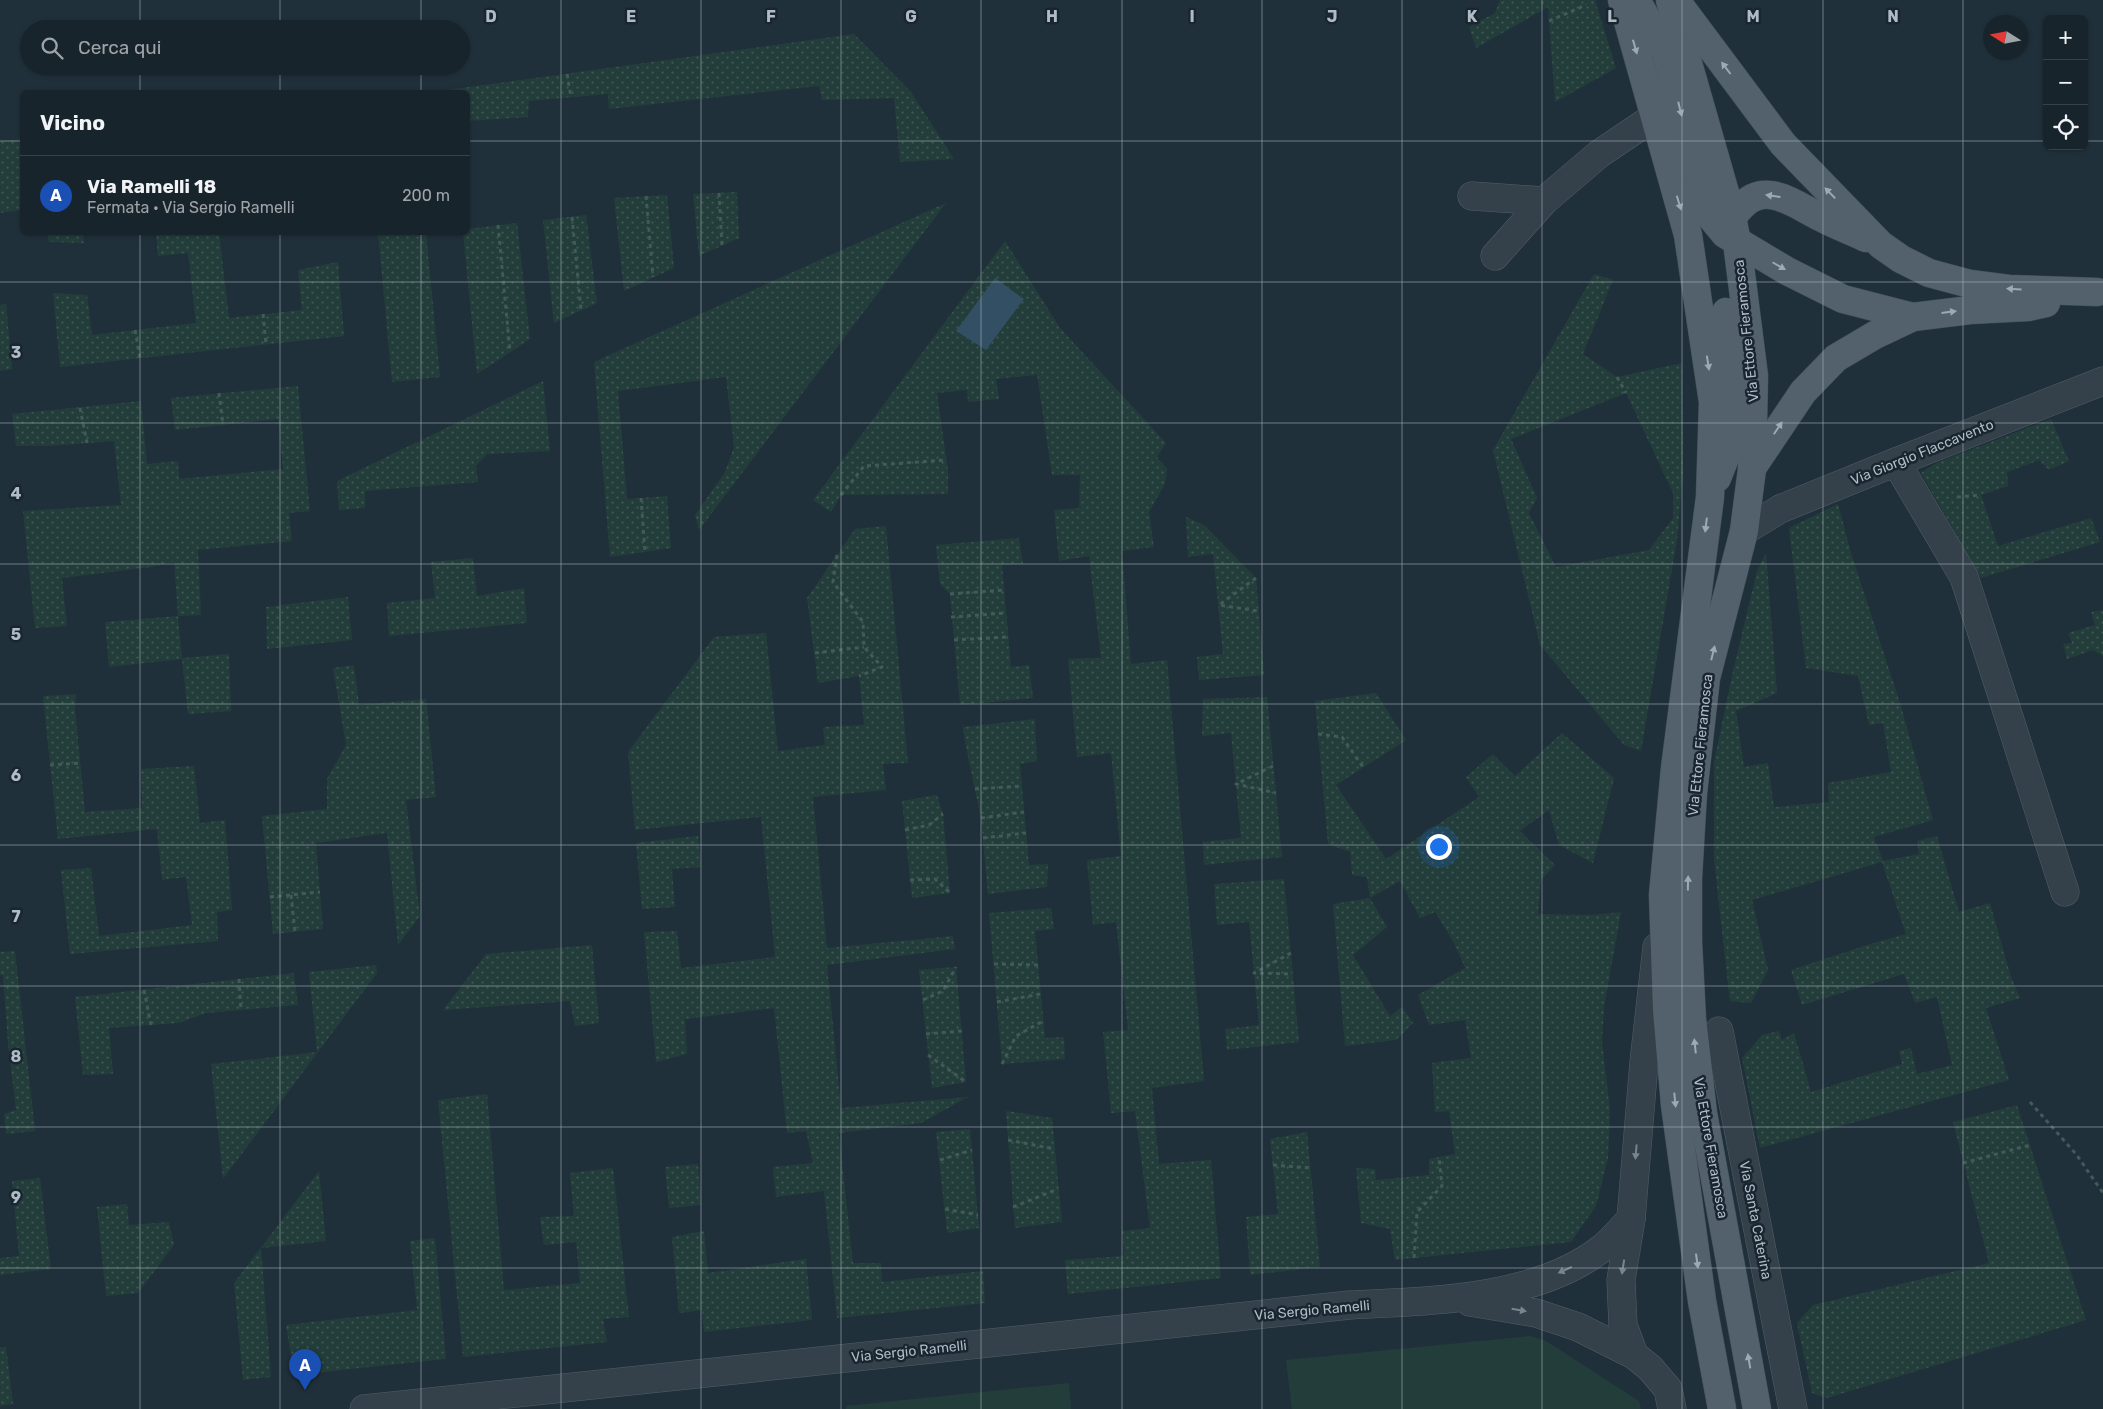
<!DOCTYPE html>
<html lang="it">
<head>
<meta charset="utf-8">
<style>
  :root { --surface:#18242c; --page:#212c34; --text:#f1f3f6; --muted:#9fa4a9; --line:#364148; --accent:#0b8043 }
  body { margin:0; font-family:Rubik,sans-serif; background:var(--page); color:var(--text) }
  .controls { position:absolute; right:15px; top:15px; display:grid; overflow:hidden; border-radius:8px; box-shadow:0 1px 4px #0004 }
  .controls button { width:45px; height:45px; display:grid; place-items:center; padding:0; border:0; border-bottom:1px solid var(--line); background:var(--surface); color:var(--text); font:25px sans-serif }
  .compass { position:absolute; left:1983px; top:15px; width:45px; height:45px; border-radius:50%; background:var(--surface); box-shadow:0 1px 4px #0004; rotate:281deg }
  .you { position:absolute; left:1438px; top:846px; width:18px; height:18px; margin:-12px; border:4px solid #fff; border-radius:50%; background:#1a73e8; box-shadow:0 0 0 8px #1a73e833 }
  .badge { display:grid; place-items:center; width:32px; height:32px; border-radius:50%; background:var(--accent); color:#fff; font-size:16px; font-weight:700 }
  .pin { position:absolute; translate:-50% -41px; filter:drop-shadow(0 1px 2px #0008) }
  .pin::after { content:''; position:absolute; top:26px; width:18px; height:15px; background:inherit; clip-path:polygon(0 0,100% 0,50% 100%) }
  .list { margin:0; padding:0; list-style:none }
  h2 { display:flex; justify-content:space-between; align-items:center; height:65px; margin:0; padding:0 20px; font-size:21px }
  h2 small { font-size:16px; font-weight:400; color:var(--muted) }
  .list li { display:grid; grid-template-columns:32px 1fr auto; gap:15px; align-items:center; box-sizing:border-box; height:80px; padding:0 20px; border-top:1px solid var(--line) }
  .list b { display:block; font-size:19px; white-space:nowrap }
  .list p { margin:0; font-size:16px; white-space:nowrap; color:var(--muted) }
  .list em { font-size:16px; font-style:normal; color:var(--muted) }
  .icon { flex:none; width:28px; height:28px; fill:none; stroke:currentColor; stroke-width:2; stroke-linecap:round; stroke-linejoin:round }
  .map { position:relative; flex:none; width:2103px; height:1409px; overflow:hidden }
  .search { position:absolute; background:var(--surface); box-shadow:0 1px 4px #0004; left:20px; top:20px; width:450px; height:55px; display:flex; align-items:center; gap:12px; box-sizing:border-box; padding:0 18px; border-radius:28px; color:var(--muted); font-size:19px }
  .panel { position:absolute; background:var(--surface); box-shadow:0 1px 4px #0004; left:20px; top:90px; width:450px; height:145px; border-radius:8px }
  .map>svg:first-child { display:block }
  .park { fill:#233d3b }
  .garden { fill:url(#garden-dots); fill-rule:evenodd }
  .water { fill:#324f63 }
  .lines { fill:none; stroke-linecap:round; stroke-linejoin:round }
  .minor-casing { stroke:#525f68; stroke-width:29 }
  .major-casing { stroke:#404d57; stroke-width:29 }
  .path { stroke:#425a58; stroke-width:3; stroke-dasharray:4 4; stroke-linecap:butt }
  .minor { stroke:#34414a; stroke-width:28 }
  .major { stroke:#52616b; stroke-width:28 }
  .oneway { fill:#9caab5 }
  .oneway2 { fill:#78858f }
  .grid { fill:none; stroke:#afbcc7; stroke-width:1; stroke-opacity:0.55 }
  .labels { text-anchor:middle; stroke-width:5; stroke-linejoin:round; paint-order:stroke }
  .street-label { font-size:14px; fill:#afbcc7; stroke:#19262f }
  .grid-label { font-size:16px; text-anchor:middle; font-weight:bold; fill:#afbcc7; stroke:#19262f; stroke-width:5; stroke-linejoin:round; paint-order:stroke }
</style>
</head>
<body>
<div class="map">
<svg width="2103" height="1409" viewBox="0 0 2103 1409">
  <defs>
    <pattern id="garden-dots" width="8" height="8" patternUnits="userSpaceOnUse" patternTransform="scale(1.25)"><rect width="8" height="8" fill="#233d3b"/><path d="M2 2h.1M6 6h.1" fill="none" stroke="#405756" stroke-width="1.8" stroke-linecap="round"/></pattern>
  </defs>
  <rect width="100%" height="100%" fill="#20303a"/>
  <g class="park">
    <path d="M1530,1336L1546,1341L1639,1401L1641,1409H1292L1286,1360Z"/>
    <path d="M1069,1383L1071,1409H846V1406Z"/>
  </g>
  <g class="garden">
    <path d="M1500,0H1595L1616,68L1555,102L1548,7L1476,48L1469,27L1495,13Z"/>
    <path d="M854,34L911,92L954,159L900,162L894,98L822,100L819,86L609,109L608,94L529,101L528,117L468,121V92H433Z"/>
    <path d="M22,139V210L0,213V141Z"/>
    <path d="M737,192L739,238L699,256L693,194Z"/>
    <path d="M667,195L674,268L624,291L614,198Z"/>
    <path d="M946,203L699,530L695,515L725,472L734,447L726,377L618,391L627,499L667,496L671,548L610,557L594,362Z"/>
    <path d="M586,215L597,303L554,323L543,220Z"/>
    <path d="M517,223L530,339L477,374L463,233L468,232V229Z"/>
    <path d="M48,233H83L84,243L49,242Z"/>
    <path d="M156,233H219L229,318L302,310L298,270L338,262L344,336L60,367L53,293L87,295L92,335L196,323L188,253L158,256Z"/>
    <path d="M378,233H426L440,377L392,382Z"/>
    <path d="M1005,241L1060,328L1166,443L1157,457L1167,469L1165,484L1149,512L1154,547L1122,551L1131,664L1167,660L1204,1081L1152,1088L1159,1164L1211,1160L1221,1278L1068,1294L1065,1260L1124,1256L1122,1231L1150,1228L1135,1111L1111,1113L1103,1032L1128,1030L1116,922L1093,925L1087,860L1121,856L1111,753L1077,757L1068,659L1101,658L1089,556L1059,561L1054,510L1079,508L1080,475H1052L1037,375L996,379L999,399L968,402L967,390L937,393L948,471V494L841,495L831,512L813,500Z"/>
    <path d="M1594,274L1613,280L1583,354L1617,377L1682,363L1683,472L1677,540L1641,751L1624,745L1540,645L1493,450ZM1626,393L1673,493V518L1649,550L1556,567L1529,513L1537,498L1511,439Z"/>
    <path d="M6,304L12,369L0,371V305Z"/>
    <path d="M543,381L550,451L487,454L476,466L478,482L365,491V508L339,510L337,481Z"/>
    <path d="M298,386L310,511L289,513L292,541L198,550L201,615L178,616L182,658L229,654L231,711L188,714L182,659L109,667L105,622L178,616L174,562L151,567L62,578L67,626L35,628L23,511L121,505L114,441L48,446H16L12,414L141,401L147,464L178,461L179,479L283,469L278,419L175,430L171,398Z"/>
    <path d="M2051,419L2069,461L2049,470L2039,460L2007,472L2008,486L1981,495L1998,546L2091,518L2100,542L1981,578L1921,473L1936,463Z"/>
    <path d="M1838,504L1851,553L1900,703L1933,820L1874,837L1883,861L1919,854L1917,841L1937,836L1959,912L1990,903L2011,977L2020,998L1986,1008L2009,1080L1760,1148L1742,1058L1762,1035L1779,1031L1782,1040L1794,1033L1811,1092L1902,1064L1899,1051L1911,1048L1917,1074L1952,1065L1937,997L1915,1003L1904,974L1802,1005L1791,970L1867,945L1906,934L1882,862L1752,900L1768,970L1751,1003L1730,1001L1714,860V762L1733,671L1757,571L1766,553L1777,693L1736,711L1744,767L1768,763L1774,807L1829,802L1828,783L1891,772L1883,723L1869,725L1858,676L1806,668L1789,528Z"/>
    <path d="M1186,517L1204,525L1256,578L1264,675L1199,680L1197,657L1223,654L1213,554L1188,557Z"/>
    <path d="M886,526L908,763L883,764L886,790L813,797L827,948L953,936L955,949L827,965L841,1108L968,1097L921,1123L839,1133L853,1263H881L882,1282L983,1271L985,1303L837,1318L824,1191L776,1197L773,1167L813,1163L806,1131L787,1133L774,1008L685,1019L687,1054L656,1062L644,932L677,931L681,968L775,957L761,817L635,830L628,752L714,637L766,633L778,751L825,745L823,727L864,725L859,676L818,683L807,598L855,529Z"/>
    <path d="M1019,538L1023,564L1002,565L1011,667L1029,665L1033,698L960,705L950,594L940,584L936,545Z"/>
    <path d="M473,558L477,596L524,588L527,623L389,636L387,603L435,598L431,562Z"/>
    <path d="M348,597L352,640L267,649L266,607Z"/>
    <path d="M2103,610V656L2093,650L2067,659L2063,644L2072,643L2068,633L2095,625L2091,612Z"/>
    <path d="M354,665L359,705L426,699L436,797L406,800L420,916L398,945L387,833L316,843L323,929L273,934L262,816L327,809V779L346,745L333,668Z"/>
    <path d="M1376,693L1406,740L1336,785L1386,859L1479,797L1466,777L1493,754L1515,776L1562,733L1614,778L1593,863L1559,845L1549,810L1520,831L1555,865L1541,880L1538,914L1591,915L1621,912L1604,1007L1602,1042L1610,1110L1608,1158L1596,1206L1571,1242L1395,1260L1390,1229L1361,1223L1356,1168L1375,1169L1376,1180L1429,1175V1159L1455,1154L1449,1111L1435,1112L1432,1063L1471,1058L1465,1020L1429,1025L1418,995L1465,968L1453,941L1435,912L1420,918L1400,881L1370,898L1387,927L1353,955L1390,1016L1402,1007L1413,1023L1396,1040L1345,1046L1333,904L1370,898L1367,877L1352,875L1350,852L1328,844L1315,701Z"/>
    <path d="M76,694L75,708L85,812L142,808L141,769L194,766L200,823L225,820L232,910L217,912L218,941L70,954L61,870L91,868L99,936L192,925L186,877L162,880L157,829L58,839L43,696Z"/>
    <path d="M1267,697L1282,857L1204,865L1203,842L1241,838L1231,733L1202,736L1203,699Z"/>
    <path d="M1035,719L1037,761L1020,764L1029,865L1048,864L1047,887L988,894L981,819L965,742L963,727Z"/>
    <path d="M937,795L943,814L950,893L912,898L902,801Z"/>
    <path d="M698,836L701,867L672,869L675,907L642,909L636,843Z"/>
    <path d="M1284,879L1299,1042L1227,1050L1225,1029L1259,1025L1249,922L1217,925L1214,884Z"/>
    <path d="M1051,908L1054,929L1035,931L1045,1038L1064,1037L1065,1059L1002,1064L989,913Z"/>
    <path d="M592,945L599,1023L575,1026L570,1001L443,1010L486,954Z"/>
    <path d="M15,951L35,1131L6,1134L4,1114L16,1110L8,1044L3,975H0V952Z"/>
    <path d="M376,965L377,973L223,1179L211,1064L317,1052L309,972Z"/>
    <path d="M956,967L966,1082L932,1088L919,970Z"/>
    <path d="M294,973L298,1005L206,1013L179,1023L109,1028L113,1074L83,1075L75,997Z"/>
    <path d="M487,1094L504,1290L580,1283L576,1242L544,1245L540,1217L574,1216L570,1173L613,1168L629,1317L603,1319L607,1342L463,1357L438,1100Z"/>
    <path d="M2017,1105L2086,1320L1827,1398L1812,1393L1797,1323L1813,1305L1989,1263L1953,1122Z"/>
    <path d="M1006,1111L1052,1118L1062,1222L1015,1228Z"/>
    <path d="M970,1129L979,1228L947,1233L936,1132Z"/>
    <path d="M1307,1132L1320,1267L1250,1275L1246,1217L1278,1214L1270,1139Z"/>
    <path d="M698,1164L701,1205L669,1208L665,1167Z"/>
    <path d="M319,1171L326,1241L261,1248L271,1377L243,1380L234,1283Z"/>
    <path d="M40,1178L51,1269L0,1275V1258L19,1256L12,1181Z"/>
    <path d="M127,1204L129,1225L169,1222L174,1245L138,1293L106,1296L97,1207Z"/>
    <path d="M704,1231L708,1273L806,1259L812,1320L704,1332L702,1310L679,1313L672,1237Z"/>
    <path d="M435,1238L446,1359L294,1375L286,1325L417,1310L410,1241Z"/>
    <path d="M0,1347H6L13,1404L0,1406Z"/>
  </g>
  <path class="water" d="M995,278L1024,299L986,350L956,331Z"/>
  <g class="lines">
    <defs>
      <g id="minor">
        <path d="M1472,196L1544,201"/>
        <path d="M1495,256L1544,201L1599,154L1654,117"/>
        <path d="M1896,462L1964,577L2065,892"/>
        <path d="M1744,531L1780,509L1896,462L2103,381"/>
        <path d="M1657,947L1644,1062L1631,1219L1621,1280L1623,1325L1634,1355L1650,1368L1668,1389L1672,1409"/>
        <path d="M1719,1031L1793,1409"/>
        <path d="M1470,1302L1536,1313L1578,1327L1634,1355"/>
        <path d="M364,1409L1350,1305C1430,1301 1535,1300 1601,1249C1612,1241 1621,1229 1631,1219"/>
      </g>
      <g id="major">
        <path d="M1622,0L1688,235L1713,402L1710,497L1675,768L1663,895L1667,1010L1675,1105L1702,1301L1722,1409"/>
        <path d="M1636,0L1666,52L1706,211L1725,234L1787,271L1843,299L1913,317"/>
        <path d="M1670,0L1732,217L1737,242L1754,376L1752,469L1744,531L1706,678L1693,793L1688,878V942L1692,1019L1703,1113L1757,1409"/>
        <path d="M1677,2L1783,144L1881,245L1901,259L1929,273L1970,284L2009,289L2097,292"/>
        <path d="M1726,230C1730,220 1734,214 1741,207C1765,180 1794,204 1820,217C1835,225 1851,231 1866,238"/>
        <path d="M1752,468L1803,392L1836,358L1875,335L1913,317L1970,310L2028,307L2046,303"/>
        <path d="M1717,478L1732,440V359L1726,312"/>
      </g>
    </defs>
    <use href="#minor" class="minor-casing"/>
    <use href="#major" class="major-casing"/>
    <g class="path">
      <path d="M1549,21L1586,5"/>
      <path d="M567,74L571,97"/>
      <path d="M719,193L722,246"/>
      <path d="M646,196L653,277"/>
      <path d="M572,217L581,310"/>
      <path d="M498,225L510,352"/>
      <path d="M263,314L266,344"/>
      <path d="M135,330L140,358"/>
      <path d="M1617,377L1626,393"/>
      <path d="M219,393L223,425"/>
      <path d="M80,408L87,443"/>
      <path d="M841,495L864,466L946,460"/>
      <path d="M1957,497L1981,495"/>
      <path d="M641,498L645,552"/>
      <path d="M837,555L833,582L863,622L864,647L882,667L859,676"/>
      <path d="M1256,578L1219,605L1258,611"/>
      <path d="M950,594L1004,590"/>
      <path d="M951,617L1006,613"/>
      <path d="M954,640L1008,637"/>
      <path d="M815,653L864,647"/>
      <path d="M1318,734L1342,737L1363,767"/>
      <path d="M50,765L81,763"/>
      <path d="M1273,766L1236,784L1276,793"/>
      <path d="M975,789L1022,786"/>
      <path d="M981,818L1024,812"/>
      <path d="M905,830L929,825L943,814"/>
      <path d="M983,838L1026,833"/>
      <path d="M910,880L935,879L950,893"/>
      <path d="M291,895L295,932"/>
      <path d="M270,897L320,892"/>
      <path d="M1291,953L1254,973L1292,974"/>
      <path d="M994,964L1038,965"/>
      <path d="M239,979L241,1010"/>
      <path d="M144,990L151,1025"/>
      <path d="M923,1000L943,991L956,967"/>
      <path d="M997,1002L1041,994"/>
      <path d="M926,1034L962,1031"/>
      <path d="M928,1055L966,1082"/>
      <path d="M1002,1064L1016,1036L1043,1021"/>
      <path d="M2030,1102L2076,1154L2103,1193"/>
      <path d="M1008,1140L1055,1149"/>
      <path d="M940,1160L972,1150"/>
      <path d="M1963,1163L2030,1145"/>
      <path d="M1273,1165L1311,1168"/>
      <path d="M1013,1207L1058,1189"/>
      <path d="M945,1209L978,1215"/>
      <path d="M1414,1258L1417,1212L1442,1186L1439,1157"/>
    </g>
    <use href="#minor" class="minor"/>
    <use href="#major" class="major"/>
  </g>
  <defs><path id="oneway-solid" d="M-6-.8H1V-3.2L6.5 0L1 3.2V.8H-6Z" transform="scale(1.25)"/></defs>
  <g class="oneway">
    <use href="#oneway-solid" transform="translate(1635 47) rotate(74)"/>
    <use href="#oneway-solid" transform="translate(1726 68) rotate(-127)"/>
    <use href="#oneway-solid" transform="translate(1680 109) rotate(76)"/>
    <use href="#oneway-solid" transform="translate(1830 193) rotate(-134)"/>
    <use href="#oneway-solid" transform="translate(1773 196) rotate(-172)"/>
    <use href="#oneway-solid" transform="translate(1679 203) rotate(73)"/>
    <use href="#oneway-solid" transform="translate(1779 266) rotate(30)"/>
    <use href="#oneway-solid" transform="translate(2014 289) rotate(-177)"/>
    <use href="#oneway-solid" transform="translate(1949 312) rotate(-7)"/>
    <use href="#oneway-solid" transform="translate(1708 363) rotate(81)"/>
    <use href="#oneway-solid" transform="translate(1778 428) rotate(-56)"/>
    <use href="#oneway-solid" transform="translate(1706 525) rotate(97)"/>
    <use href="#oneway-solid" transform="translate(1713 653) rotate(-76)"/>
    <use href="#oneway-solid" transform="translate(1688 883) rotate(-89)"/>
    <use href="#oneway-solid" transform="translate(1695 1046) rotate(-96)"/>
    <use href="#oneway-solid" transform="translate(1675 1100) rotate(84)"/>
    <use href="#oneway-solid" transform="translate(1697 1261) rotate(82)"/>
    <use href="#oneway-solid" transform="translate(1749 1361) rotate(-100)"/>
  </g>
  <g class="oneway2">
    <use href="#oneway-solid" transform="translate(1636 1152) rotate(95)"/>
    <use href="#oneway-solid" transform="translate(1623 1267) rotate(99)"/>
    <use href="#oneway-solid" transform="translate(1565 1270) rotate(156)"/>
    <use href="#oneway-solid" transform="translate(1519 1310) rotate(10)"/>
  </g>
  <path class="grid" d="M140,0V29M280,0V29M421,0V29M561,0V1409M701,0V1409M841,0V1409M981,0V1409M1122,0V1409M1262,0V1409M1402,0V1409M1542,0V1409M1682,0V1409M1823,0V1409M1963,0V1409M140,66V92M280,66V92M421,66V92M0,141H22M468,141H2047M2084,141H2103M140,232V1409M280,232V1409M421,232V1409M0,282H2103M0,423H2103M0,564H2103M0,704H2103M0,845H2103M0,986H2103M0,1127H2103M0,1268H2103"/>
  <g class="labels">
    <g class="street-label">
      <text transform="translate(1746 331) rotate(-96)" y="5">Via Ettore Fieramosca</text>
      <text transform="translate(1922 452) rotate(-22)" y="5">Via Giorgio Flaccavento</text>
      <text transform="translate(1700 745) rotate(-84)" y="5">Via Ettore Fieramosca</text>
      <text transform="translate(1711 1148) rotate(80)" y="5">Via Ettore Fieramosca</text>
      <text transform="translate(1756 1220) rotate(79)" y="5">Via Santa Caterina</text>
      <text transform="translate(1312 1310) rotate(-5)" y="5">Via Sergio Ramelli</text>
      <text transform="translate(909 1351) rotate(-6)" y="5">Via Sergio Ramelli</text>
    </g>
  </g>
  <g class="grid-label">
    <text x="491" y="22">D</text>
    <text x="631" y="22">E</text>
    <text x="771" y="22">F</text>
    <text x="911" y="22">G</text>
    <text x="1052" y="22">H</text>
    <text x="1192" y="22">I</text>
    <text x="1332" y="22">J</text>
    <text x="1472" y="22">K</text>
    <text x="1612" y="22">L</text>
    <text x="1753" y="22">M</text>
    <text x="1893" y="22">N</text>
    <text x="16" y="358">3</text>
    <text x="16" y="499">4</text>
    <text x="16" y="640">5</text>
    <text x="16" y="781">6</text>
    <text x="16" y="922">7</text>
    <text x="16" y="1062">8</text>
    <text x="16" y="1203">9</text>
  </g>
</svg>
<div class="controls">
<button>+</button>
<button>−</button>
<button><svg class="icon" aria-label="locate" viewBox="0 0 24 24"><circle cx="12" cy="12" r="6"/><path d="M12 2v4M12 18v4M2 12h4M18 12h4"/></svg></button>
</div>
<svg class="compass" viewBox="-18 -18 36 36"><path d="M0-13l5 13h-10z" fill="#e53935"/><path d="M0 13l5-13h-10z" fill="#9fa4a9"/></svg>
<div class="you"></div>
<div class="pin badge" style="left:305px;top:1390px;background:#1a4fb4">A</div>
<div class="search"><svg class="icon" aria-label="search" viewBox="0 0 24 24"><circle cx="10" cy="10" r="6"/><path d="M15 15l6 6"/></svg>Cerca qui</div>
<section class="panel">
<h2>Vicino<small></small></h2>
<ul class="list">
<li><span class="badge" style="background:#1a4fb4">A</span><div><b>Via Ramelli 18</b><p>Fermata · Via Sergio Ramelli</p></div><em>200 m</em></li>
</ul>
</section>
</div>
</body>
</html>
